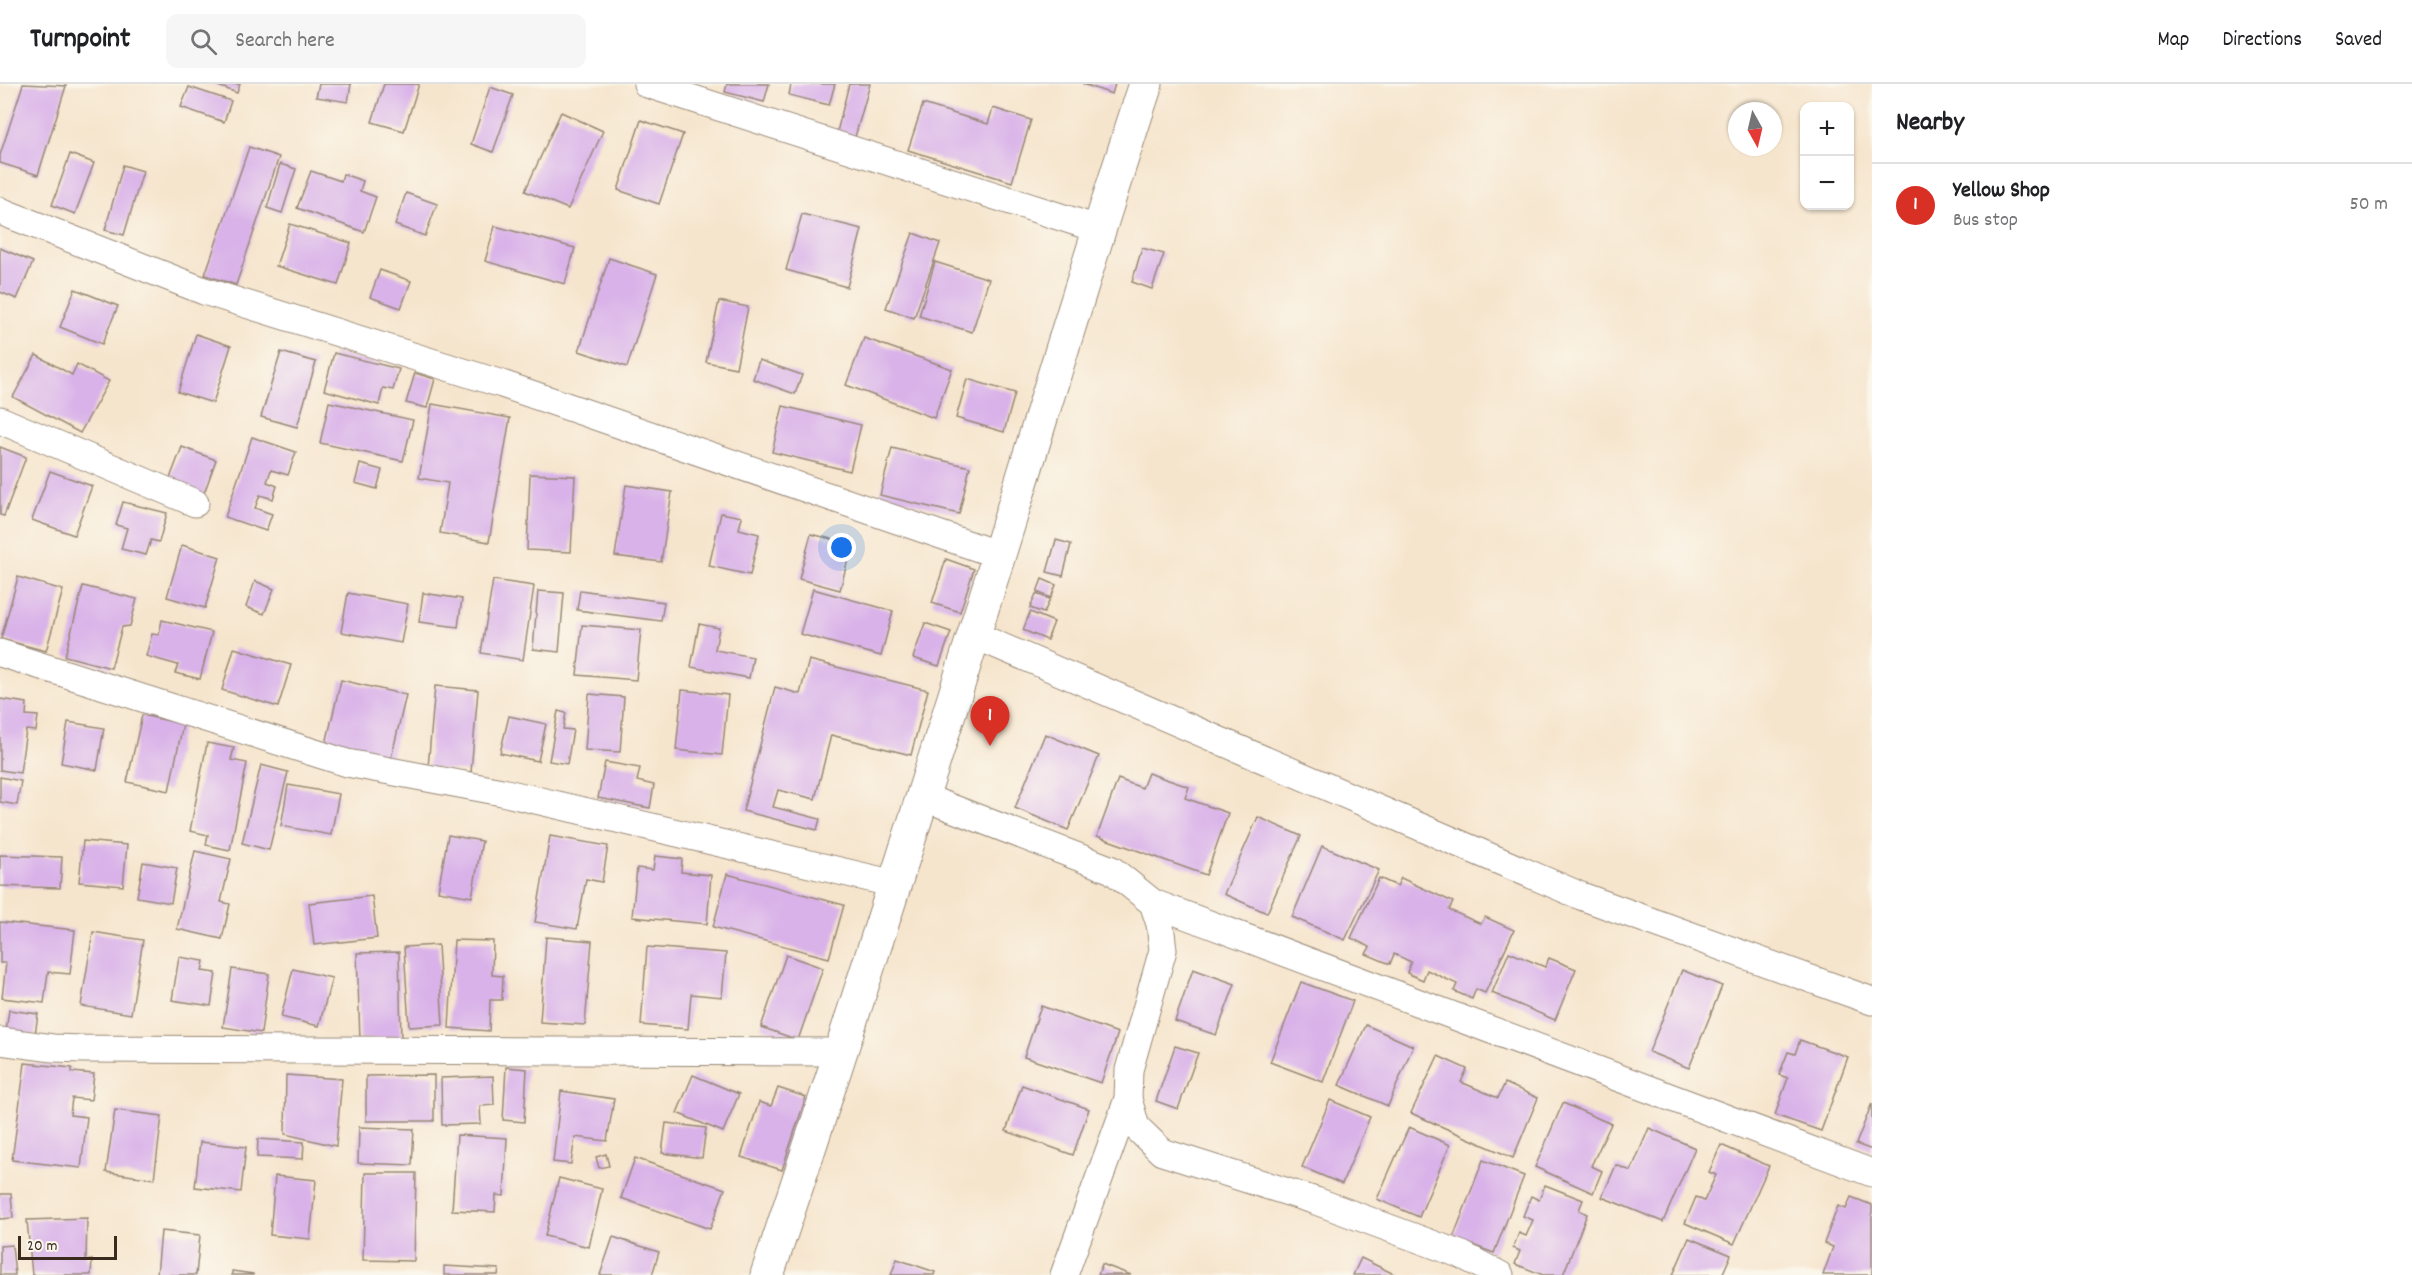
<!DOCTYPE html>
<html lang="en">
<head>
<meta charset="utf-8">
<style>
  :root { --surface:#fff; --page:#f6f6f6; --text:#202124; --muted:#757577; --line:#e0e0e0; --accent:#d93025 }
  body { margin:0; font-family:Dekko,sans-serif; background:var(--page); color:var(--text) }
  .controls { position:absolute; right:18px; top:18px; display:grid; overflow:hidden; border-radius:12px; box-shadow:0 2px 4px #0004 }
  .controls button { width:54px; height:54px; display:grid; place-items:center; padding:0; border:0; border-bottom:2px solid var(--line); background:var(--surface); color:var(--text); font:30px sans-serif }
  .compass { position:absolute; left:1728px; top:18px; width:54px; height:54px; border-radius:50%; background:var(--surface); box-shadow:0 2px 4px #0004; rotate:172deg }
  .scale { position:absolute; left:18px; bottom:15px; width:99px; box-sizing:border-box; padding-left:6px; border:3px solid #3b2a1e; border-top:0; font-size:16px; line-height:21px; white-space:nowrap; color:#3b2a1e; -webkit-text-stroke:4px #fbf7ec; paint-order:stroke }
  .you { position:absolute; left:842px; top:464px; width:21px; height:21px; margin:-15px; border:4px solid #fff; border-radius:50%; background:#1a73e8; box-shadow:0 0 0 9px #1a73e833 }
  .badge { display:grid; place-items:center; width:39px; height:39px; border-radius:50%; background:var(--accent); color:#fff; font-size:20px; font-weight:700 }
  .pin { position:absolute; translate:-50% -50px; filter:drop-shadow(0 2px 3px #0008) }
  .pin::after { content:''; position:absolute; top:32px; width:21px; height:18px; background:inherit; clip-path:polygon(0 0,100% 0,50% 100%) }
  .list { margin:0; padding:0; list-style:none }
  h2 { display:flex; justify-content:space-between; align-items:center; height:78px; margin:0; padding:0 24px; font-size:26px }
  h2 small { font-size:20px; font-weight:400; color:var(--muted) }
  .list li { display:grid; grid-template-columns:39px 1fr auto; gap:18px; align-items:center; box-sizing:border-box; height:84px; padding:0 24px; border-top:2px solid var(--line) }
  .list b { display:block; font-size:22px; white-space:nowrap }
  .list p { margin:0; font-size:20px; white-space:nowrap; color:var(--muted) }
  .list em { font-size:20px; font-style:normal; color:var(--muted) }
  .icon { flex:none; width:33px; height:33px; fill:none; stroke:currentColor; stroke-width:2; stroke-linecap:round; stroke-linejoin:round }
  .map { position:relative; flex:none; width:1872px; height:1191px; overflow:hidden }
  header { display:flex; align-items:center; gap:36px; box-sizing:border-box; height:84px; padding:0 30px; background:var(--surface); border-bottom:2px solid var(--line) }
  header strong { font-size:28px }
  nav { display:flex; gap:33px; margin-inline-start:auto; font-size:21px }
  .search { width:420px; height:54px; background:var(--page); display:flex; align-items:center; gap:15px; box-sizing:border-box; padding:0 21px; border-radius:12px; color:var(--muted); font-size:22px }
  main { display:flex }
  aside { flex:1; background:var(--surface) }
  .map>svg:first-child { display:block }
  .building { fill:#d9b2e9 }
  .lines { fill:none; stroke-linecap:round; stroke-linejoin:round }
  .street-casing { stroke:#988876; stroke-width:29 }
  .secondary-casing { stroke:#988876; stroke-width:35 }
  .street { stroke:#fff; stroke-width:27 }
  .secondary { stroke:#fff; stroke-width:33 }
</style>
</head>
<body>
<header>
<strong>Turnpoint</strong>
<div class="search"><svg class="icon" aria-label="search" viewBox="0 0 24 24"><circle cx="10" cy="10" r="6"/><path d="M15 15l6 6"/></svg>Search here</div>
<nav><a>Map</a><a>Directions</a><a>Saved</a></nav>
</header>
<main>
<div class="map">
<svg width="1872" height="1191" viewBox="0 0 1872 1191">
  <rect width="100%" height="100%" fill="#fbf7ec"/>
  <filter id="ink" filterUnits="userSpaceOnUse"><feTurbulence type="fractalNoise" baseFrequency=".0167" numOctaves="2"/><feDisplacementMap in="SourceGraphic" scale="12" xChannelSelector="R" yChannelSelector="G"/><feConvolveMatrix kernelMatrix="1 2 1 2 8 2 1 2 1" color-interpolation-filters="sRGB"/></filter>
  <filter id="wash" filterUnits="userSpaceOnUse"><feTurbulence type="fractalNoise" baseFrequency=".008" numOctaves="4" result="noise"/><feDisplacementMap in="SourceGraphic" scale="24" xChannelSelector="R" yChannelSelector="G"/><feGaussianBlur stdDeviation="1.35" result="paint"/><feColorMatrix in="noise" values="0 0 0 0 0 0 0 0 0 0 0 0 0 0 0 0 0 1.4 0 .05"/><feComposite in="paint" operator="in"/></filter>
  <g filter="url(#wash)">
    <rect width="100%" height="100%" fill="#f6e5cd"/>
    <g id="blocks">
      <g class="building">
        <path d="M23,0L66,2L38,91L0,79V71Z"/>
        <path d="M213,0H240L237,9Z"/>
        <path d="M319,0H351L348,18L316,13Z"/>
        <path d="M384,0H419L404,47L372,38Z"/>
        <path d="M727,0H769L764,18L725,8Z"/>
        <path d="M791,0H835L829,21L789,11Z"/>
        <path d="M849,0H870L853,60L835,56Z"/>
        <path d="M1083,0H1115L1112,10Z"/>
        <path d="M189,3L231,17L224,38L181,23Z"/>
        <path d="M490,3L513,11L493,68L471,60Z"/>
        <path d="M923,20L988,40L993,24L1031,36L1012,98L908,66Z"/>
        <path d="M561,28L603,47L568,125L525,107Z"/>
        <path d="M641,36L683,50L659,120L618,106Z"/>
        <path d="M249,63L279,73L236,201L205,191Z"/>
        <path d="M70,70L94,79L75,130L52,121Z"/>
        <path d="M280,80L296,85L282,129L267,124Z"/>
        <path d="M123,81L143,87L124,151L105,146Z"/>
        <path d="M311,87L341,97L343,90L363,97L360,107L376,113L364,148L297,124Z"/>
        <path d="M406,109L437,120L425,152L395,141Z"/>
        <path d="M802,130L862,145L847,203L786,186Z"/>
        <path d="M290,140L351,159L338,201L276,182Z"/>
        <path d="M495,142L575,164L565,200L485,177Z"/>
        <path d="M913,149L940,159L914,234L886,224Z"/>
        <path d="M0,164L33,178L17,215L0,208Z"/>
        <path d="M1142,164L1164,170L1152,205L1132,198Z"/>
        <path d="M609,174L657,190L627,283L579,267Z"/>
        <path d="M935,178L989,195L972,248L919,232Z"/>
        <path d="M380,186L411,197L401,224L370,213Z"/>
        <path d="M75,205L118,222L102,260L60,243Z"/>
        <path d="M719,217L748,223L736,284L706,278Z"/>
        <path d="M196,250L231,262L213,319L178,308Z"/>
        <path d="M864,254L952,285L934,334L846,301Z"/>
        <path d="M281,268L316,278L297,343L261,333Z"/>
        <path d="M334,269L399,285L393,306L383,304L379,321L324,306Z"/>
        <path d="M36,271L72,291L77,280L109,297L80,349L13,313Z"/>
        <path d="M759,276L802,291L795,310L753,295Z"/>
        <path d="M415,289L435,295L427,324L406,319Z"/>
        <path d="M967,295L1015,309L1004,348L956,334Z"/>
        <path d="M329,318L413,336L403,377L320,359Z"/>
        <path d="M432,320L510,334L489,458L440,449L448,399L419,394Z"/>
        <path d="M783,322L861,341L850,387L772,368Z"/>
        <path d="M252,353L296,368L288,391L271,386L267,398L277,402L273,415L260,411L255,424L272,430L266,447L225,433Z"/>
        <path d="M0,363L26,373L4,432L0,431Z"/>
        <path d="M182,363L216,376L202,415L167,402Z"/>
        <path d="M892,364L970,383L959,430L880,411Z"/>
        <path d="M360,380L382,386L377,405L355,399Z"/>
        <path d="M50,387L92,402L74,451L32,436Z"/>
        <path d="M530,390L575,392L571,468L527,466Z"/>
        <path d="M626,401L672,408L661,478L615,472Z"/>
        <path d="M123,418L167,429L159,458L151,456L146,471L121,465L127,444L116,441Z"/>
        <path d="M721,429L742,433L739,445L759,450L750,491L709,482Z"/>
        <path d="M811,450L852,460L840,506L799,495Z"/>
        <path d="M1056,456L1071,460L1063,492L1047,488Z"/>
        <path d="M182,461L220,473L205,524L167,513Z"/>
        <path d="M946,475L974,485L960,528L932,519Z"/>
        <path d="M18,493L63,506L46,567L1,555Z"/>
        <path d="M1042,495L1056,501L1051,514L1037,508Z"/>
        <path d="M493,496L534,502L523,576L481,569Z"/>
        <path d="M255,497L274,505L264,530L246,523Z"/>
        <path d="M83,502L137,515L130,542L122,543L111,584L65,572Z"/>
        <path d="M813,505L893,527L881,572L800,550Z"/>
        <path d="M580,506L664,518L661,537L577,526Z"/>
        <path d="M538,507L564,509L559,568L533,565Z"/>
        <path d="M348,509L408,520L401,559L341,548Z"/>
        <path d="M423,509L462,515L458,543L419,538Z"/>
        <path d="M1036,510L1050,515L1044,529L1030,524Z"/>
        <path d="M1030,528L1054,538L1047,556L1023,546Z"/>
        <path d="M162,536L212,548L200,595L175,589L178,581L146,572L152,550L159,551Z"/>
        <path d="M925,539L951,548L939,582L913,574Z"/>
        <path d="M699,540L719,544L715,566L753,573L749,594L691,583Z"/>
        <path d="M582,541L641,546L636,596L577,591Z"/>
        <path d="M234,564L291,581L278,623L222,606Z"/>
        <path d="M809,576L928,606L911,671L831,651L815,715L778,706L773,723L820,735L817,746L743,727L775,603L800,610Z"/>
        <path d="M341,596L406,611L390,679L325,664Z"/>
        <path d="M435,602L478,606L471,688L428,684Z"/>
        <path d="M682,606L728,611L722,671L676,666Z"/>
        <path d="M589,610L624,613L620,668L585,666Z"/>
        <path d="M0,615L27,619L26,631L38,632L36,647L26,646L20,689L0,686Z"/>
        <path d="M558,627L566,629L563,645L573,646L567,680L549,677Z"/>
        <path d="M142,631L183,640L169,707L127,698Z"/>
        <path d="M509,632L546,640L538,677L500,669Z"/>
        <path d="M68,638L104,644L97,686L61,679Z"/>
        <path d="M1045,650L1099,672L1068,746L1015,724Z"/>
        <path d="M207,659L234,664L231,676L247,679L230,766L206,761L208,751L190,747Z"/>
        <path d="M605,678L640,684L637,697L654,701L650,724L598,714Z"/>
        <path d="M261,681L288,688L269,766L242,759Z"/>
        <path d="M1148,689L1189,703L1185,714L1228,729L1206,791L1097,752L1118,695L1142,704Z"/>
        <path d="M0,693L21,697L17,721L0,718Z"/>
        <path d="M288,701L339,710L331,751L281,742Z"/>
        <path d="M1258,733L1301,752L1267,829L1224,810Z"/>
        <path d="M448,751L482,757L472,813L438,807Z"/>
        <path d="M550,752L608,762L602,798L586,795L577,845L535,838Z"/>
        <path d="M83,757L127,761L123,802L79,798Z"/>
        <path d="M1322,762L1379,786L1345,856L1292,833Z"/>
        <path d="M195,767L231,775L221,818L230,820L222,855L177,845Z"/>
        <path d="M0,771L62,773L60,804L0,802Z"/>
        <path d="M655,772L682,775L681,788L711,791L707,840L632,833L637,784L653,786Z"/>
        <path d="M143,778L177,784L171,819L137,813Z"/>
        <path d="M727,790L844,821L829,874L713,843Z"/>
        <path d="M1379,794L1397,802L1401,794L1453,818L1449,826L1481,840L1485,833L1514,846L1485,909L1476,905L1472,915L1454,907L1457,900L1427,886L1423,896L1407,889L1411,878L1394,870L1390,880L1366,870L1370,863L1351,854Z"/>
        <path d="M372,812L377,854L314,861L309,819Z"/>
        <path d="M0,838L75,846L70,890L48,888L44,919L2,914L6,879H0Z"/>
        <path d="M93,848L143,856L131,930L81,922Z"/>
        <path d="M546,853L592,857L585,941L540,938Z"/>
        <path d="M454,856L493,857L492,891L503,892L502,916H490L489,947L449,944Z"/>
        <path d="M438,861L443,941L409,943L404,863Z"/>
        <path d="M647,863L726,869L722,913L691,910L688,945L641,941Z"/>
        <path d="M399,868L401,955L360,956L357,869Z"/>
        <path d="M1509,868L1545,883L1549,874L1576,885L1555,936L1492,909Z"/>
        <path d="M786,871L823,884L798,956L761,943Z"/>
        <path d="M179,873L204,877L202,887L216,889L211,922L172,916Z"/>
        <path d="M232,885L269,890L261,949L223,943Z"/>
        <path d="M293,885L332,894L319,942L281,933Z"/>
        <path d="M1193,885L1235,900L1216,951L1175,937Z"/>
        <path d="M1682,886L1722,902L1689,984L1649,968Z"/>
        <path d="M1301,898L1353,917L1323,998L1270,978Z"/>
        <path d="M1041,922L1118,949L1101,999L1024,973Z"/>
        <path d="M9,926L38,930L35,951L6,947Z"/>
        <path d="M1366,941L1413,962L1388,1022L1339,1001Z"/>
        <path d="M1800,956L1848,973L1821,1047L1775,1031L1788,994L1779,991L1788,968L1795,970Z"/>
        <path d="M1175,962L1198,969L1178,1025L1156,1017Z"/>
        <path d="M1438,972L1467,985L1461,998L1498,1014L1505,999L1538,1014L1513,1074L1411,1029Z"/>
        <path d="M25,979L72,984V988L94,990L91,1016L72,1014L70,1031L87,1033L81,1084L12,1076Z"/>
        <path d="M506,983L527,985L524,1038L503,1036Z"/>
        <path d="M286,991L342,995L336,1062L285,1050Z"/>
        <path d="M434,991V1037H366V992Z"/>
        <path d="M693,991L739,1010L723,1048L677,1029Z"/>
        <path d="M493,992L494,1021L480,1022L481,1040L442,1041L441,994Z"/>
        <path d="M1022,1001L1089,1025L1073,1071L1006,1047Z"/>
        <path d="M778,1004L806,1013L782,1086L741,1073L759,1018L771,1022Z"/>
        <path d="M561,1007L614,1015L607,1057L575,1053L571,1080L553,1078Z"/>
        <path d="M1330,1016L1370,1033L1342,1100L1302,1083Z"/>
        <path d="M1563,1019L1611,1040L1591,1082L1602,1087L1593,1109L1535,1083Z"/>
        <path d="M1872,1019V1066L1856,1060Z"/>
        <path d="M115,1026L162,1032L154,1095L106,1088Z"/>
        <path d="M666,1039L706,1044L702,1074L662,1069Z"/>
        <path d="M359,1043L414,1045L412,1081L358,1079Z"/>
        <path d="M1409,1043L1450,1061L1419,1133L1377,1115Z"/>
        <path d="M1649,1044L1695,1064L1663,1138L1602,1113L1616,1081L1631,1087Z"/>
        <path d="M457,1051L507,1054L504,1112L496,1111L495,1128L452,1126Z"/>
        <path d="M258,1055L304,1058L303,1075L257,1073Z"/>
        <path d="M200,1058L246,1063L241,1108L195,1103Z"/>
        <path d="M1721,1061L1769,1082L1734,1160L1685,1139L1696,1113L1704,1117L1716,1091L1709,1088Z"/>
        <path d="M606,1070L609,1082L599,1084L596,1073Z"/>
        <path d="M635,1074L725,1105L710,1145L621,1114Z"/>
        <path d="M1483,1076L1524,1092L1494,1169L1453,1154Z"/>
        <path d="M365,1089H416L414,1177L363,1176Z"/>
        <path d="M275,1092L316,1096L310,1155L270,1151Z"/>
        <path d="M559,1094L602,1105L589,1163L545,1152Z"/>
        <path d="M1545,1101L1583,1116L1579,1126L1587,1130L1563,1191H1543L1515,1180L1520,1167L1513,1164L1519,1149L1526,1152L1533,1136L1523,1132L1531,1112L1539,1116Z"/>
        <path d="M0,1110H11L13,1134L0,1135Z"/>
        <path d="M1851,1113L1872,1121V1191H1823L1833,1163L1824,1159L1838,1122L1846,1125Z"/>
        <path d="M87,1134L86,1177L92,1176L91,1191H32L27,1136Z"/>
        <path d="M161,1147L200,1151L196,1191H157Z"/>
        <path d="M613,1153L659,1168L652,1191H600Z"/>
        <path d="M1689,1154L1731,1171L1722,1191H1673Z"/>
        <path d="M12,1161L15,1191H0V1162Z"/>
        <path d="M1361,1174L1396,1191H1353Z"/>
        <path d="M897,1175L935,1188L934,1191H891Z"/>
        <path d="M1102,1180L1131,1191H1098Z"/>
        <path d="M444,1182L499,1185L498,1191H444Z"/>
        <path d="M232,1187L253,1190V1191H232Z"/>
      </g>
    </g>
  </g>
  <g filter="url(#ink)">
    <use href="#blocks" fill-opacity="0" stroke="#988876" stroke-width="1.5"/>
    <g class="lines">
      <defs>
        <g id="street">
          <path d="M647,0L1098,145"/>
          <path d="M0,127L204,207L502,300L999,471"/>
          <path d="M0,336L195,419"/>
          <path d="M974,551L1581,812L1872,917"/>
          <path d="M0,569L347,679L502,708L895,800"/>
          <path d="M923,713L1112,786L1153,819L1160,840L1163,866L1129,986L1128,1015L1136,1043L1162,1068L1316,1117L1462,1171L1500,1191"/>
          <path d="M1153,819L1872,1089"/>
          <path d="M0,957L53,964L84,965L842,968"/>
          <path d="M1064,1191L1128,1015"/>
        </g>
        <path id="secondary" d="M767,1191C847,953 923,713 998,474C1047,316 1094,157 1146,0"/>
      </defs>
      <use href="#street" class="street-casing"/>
      <use href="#secondary" class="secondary-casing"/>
      <use href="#street" class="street"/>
      <use href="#secondary" class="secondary"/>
    </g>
  </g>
</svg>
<div class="controls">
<button>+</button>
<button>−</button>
</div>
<svg class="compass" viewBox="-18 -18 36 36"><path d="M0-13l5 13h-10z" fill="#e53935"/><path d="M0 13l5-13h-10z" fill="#757577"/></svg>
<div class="scale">20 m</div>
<div class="you"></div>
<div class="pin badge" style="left:990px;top:662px">1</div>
</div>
<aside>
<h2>Nearby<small></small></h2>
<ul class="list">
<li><span class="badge">1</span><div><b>Yellow Shop</b><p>Bus stop</p></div><em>50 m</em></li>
</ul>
</aside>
</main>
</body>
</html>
